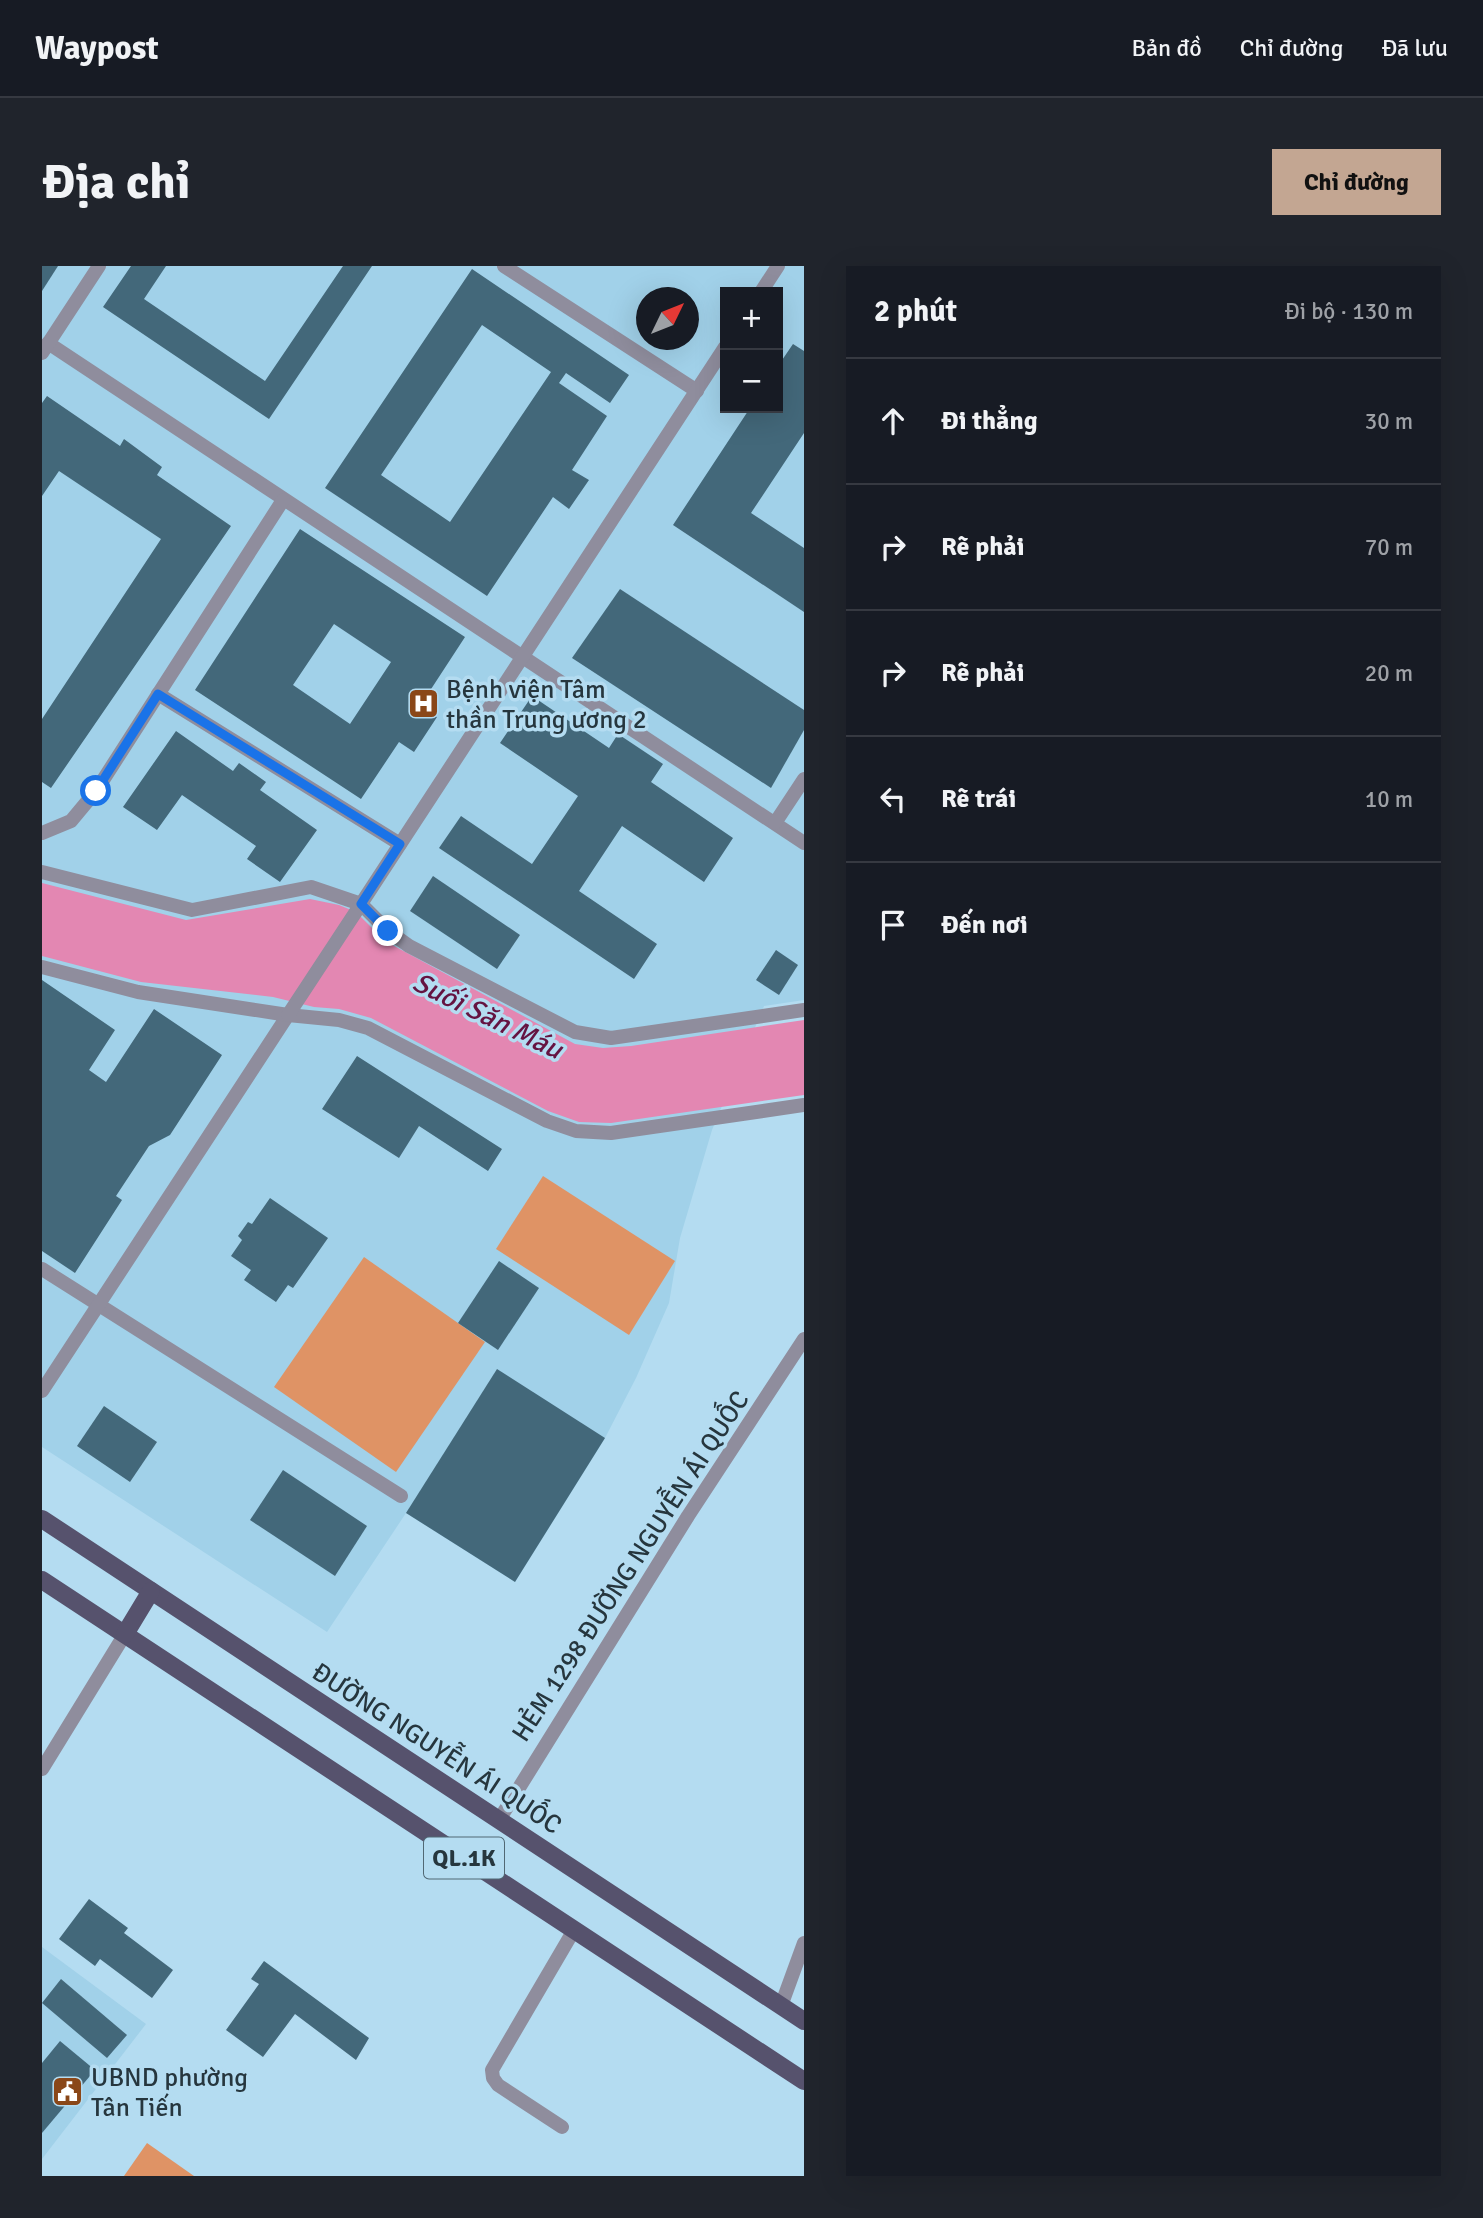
<!DOCTYPE html>
<html lang="vi">
<head>
<meta charset="utf-8">
<style>
  :root { --surface:#171b24; --page:#20242c; --text:#f1f3f6; --muted:#9ea1a6; --line:#363941; --accent:#c3a692 }
  body { margin:0; font-family:Signika,sans-serif; background:var(--page); color:var(--text) }
  .controls { position:absolute; right:21px; top:21px; display:grid; overflow:hidden; border-radius:0px; box-shadow:0 7px 28px #0002 }
  .controls button { width:63px; height:63px; display:grid; place-items:center; padding:0; border:0; border-bottom:2px solid var(--line); background:var(--surface); color:var(--text); font:35px sans-serif }
  .compass { position:absolute; left:594px; top:21px; width:63px; height:63px; border-radius:50%; background:var(--surface); box-shadow:0 7px 28px #0002; rotate:47deg }
  .stop { position:absolute; width:21px; height:21px; margin:-16px; border:5px solid #1a73e8; border-radius:50%; background:#fff }
  .stop.end { background:#1a73e8; border-color:#fff; box-shadow:0 2px 7px #0008 }
  .list { margin:0; padding:0; list-style:none }
  h2 { display:flex; justify-content:space-between; align-items:center; height:91px; margin:0; padding:0 28px; font-size:30px }
  h2 small { font-size:23px; font-weight:400; color:var(--muted) }
  .list li { display:grid; grid-template-columns:46px 1fr auto; gap:21px; align-items:center; box-sizing:border-box; height:126px; padding:0 28px; border-top:2px solid var(--line) }
  .list b { display:block; font-size:26px; white-space:nowrap }
  .list em { font-size:23px; font-style:normal; color:var(--muted) }
  .icon { flex:none; width:38px; height:38px; fill:none; stroke:currentColor; stroke-width:2; stroke-linecap:round; stroke-linejoin:round }
  .map { position:relative; flex:none; width:762px; height:1910px; overflow:hidden; border-radius:0px }
  header { display:flex; align-items:center; gap:42px; box-sizing:border-box; height:98px; padding:0 35px; background:var(--surface); border-bottom:2px solid var(--line) }
  header strong { font-size:33px }
  nav { display:flex; gap:38px; margin-inline-start:auto; font-size:24px }
  .intro { display:flex; align-items:center; justify-content:space-between; box-sizing:border-box; height:168px; padding:0 42px }
  h1 { margin:0; font-size:49px }
  .button { padding:18px 32px; border-radius:0px; background:var(--accent); color:#111; font-size:24px; font-weight:700 }
  main { display:flex; gap:42px; padding:0 42px }
  aside { flex:1; background:var(--surface); border-radius:0px; box-shadow:0 7px 28px #0002 }
  .map>svg:first-child { display:block }
  .built { fill:#a1d1e9; fill-rule:evenodd }
  .green { fill:#df9365 }
  .water { fill:#e387b2 }
  .building { fill:#43687a; fill-rule:evenodd }
  .lines { fill:none; stroke-linecap:round; stroke-linejoin:round }
  .service { stroke:#8f8d9d; stroke-width:14 }
  .minor { stroke:#8f8d9d; stroke-width:14 }
  .primary { stroke:#56526d; stroke-width:18 }
  .route { stroke:#1a73e8; stroke-width:9 }
  .labels { text-anchor:middle; stroke-width:7; stroke-linejoin:round; paint-order:stroke }
  .shield { fill:#b4dcf1; stroke:#516874; stroke-width:2 }
  .shield-label { font-size:24px; font-weight:bold; fill:#26363e }
  .poi-label { font-size:26px; fill:#26363e; stroke:#b4dcf1; text-anchor:start }
  .street-label { font-size:26px; fill:#26363e; stroke:#b4dcf1 }
  .water-label { font-size:28px; font-style:italic; fill:#651341; stroke:#b4dcf1 }
</style>
</head>
<body>
<header>
<strong>Waypost</strong>
<nav><a>Bản đồ</a><a>Chỉ đường</a><a>Đã lưu</a></nav>
</header>
<div class="intro"><h1>Địa chỉ</h1><a class="button">Chỉ đường</a></div>
<main>
<div class="map">
<svg width="762" height="1910" viewBox="0 0 762 1910">
  <rect width="100%" height="100%" fill="#b4dcf1"/>
  <g class="built">
    <path d="M0,0H762V734L722,740L670,864L638,972L627,1037L594,1112L563,1172L473,1316L364,1247L285,1366L0,1181ZM683,26H736V142H683ZM604,32H646V74H604Z"/>
    <path d="M0,1681L104,1758L0,1893Z"/>
  </g>
  <g class="green">
    <path d="M501,910L633,995L587,1069L454,983Z"/>
    <path d="M322,991L443,1076L354,1206L232,1121Z"/>
    <path d="M105,1877L152,1910H82Z"/>
  </g>
  <path class="water" d="M0,617L144,654L268,633L297,639L309,644L319,651L343,675L533,778L561,782L589,780L762,754V829L569,857L537,856L506,845L329,752L297,743L272,741L231,731L99,716L0,690Z"/>
  <g class="building">
    <path d="M0,0H16L0,25Z"/>
    <path d="M89,0H124L102,33L223,115L301,0H330L227,153L61,41Z"/>
    <path d="M430,3L587,109L568,137L524,107L517,117L565,150L530,204L547,214L527,243L511,231L445,330L283,222ZM440,59L509,106L408,256L339,209Z"/>
    <path d="M751,78L762,85V167L709,247L762,282V346L631,259L708,142H736V100Z"/>
    <path d="M5,130L78,180L82,173L120,201L115,209L189,260L9,522L0,516V453L119,273L17,205L0,230V137Z"/>
    <path d="M258,263L423,371L378,440L395,451L372,486L357,476L319,533L153,424ZM292,358L349,396L308,458L251,419Z"/>
    <path d="M578,323L762,444V464L729,522L530,392Z"/>
    <path d="M490,430L567,482L576,468L621,498L609,516L691,572L662,616L580,560L537,625L615,678L592,713L397,582L419,550L490,598L536,530L458,477Z"/>
    <path d="M134,465L191,505L197,497L224,516L218,524L275,564L238,616L205,593L214,580L140,529L115,564L81,541Z"/>
    <path d="M391,610L478,669L455,703L368,645Z"/>
    <path d="M734,684L756,699L737,729L714,714Z"/>
    <path d="M0,714L73,764L47,804L64,816L112,743L180,789L128,869L107,880L74,930L80,934L33,1007L0,985Z"/>
    <path d="M315,790L460,883L446,905L377,860L357,892L280,843Z"/>
    <path d="M228,932L286,972L251,1022L246,1019L234,1036L202,1014L209,1004L189,990L200,974L196,970L206,956L210,958Z"/>
    <path d="M457,995L497,1022L456,1084L416,1057Z"/>
    <path d="M455,1103L563,1172L473,1316L364,1247Z"/>
    <path d="M62,1140L115,1176L88,1216L35,1180Z"/>
    <path d="M241,1204L325,1260L293,1310L208,1254Z"/>
    <path d="M47,1633L86,1662L82,1667L131,1704L110,1732L58,1693L53,1700L17,1673Z"/>
    <path d="M222,1695L327,1772L314,1794L253,1748L221,1791L184,1764L217,1718L209,1713Z"/>
    <path d="M19,1713L85,1769L65,1792L0,1737Z"/>
    <path d="M18,1775L53,1804L0,1867V1797Z"/>
  </g>
  <g class="lines">
    <g class="service">
      <path d="M462,0L655,125"/>
      <path d="M719,26L736,0"/>
      <path d="M6,77L762,577"/>
      <path d="M0,87L57,0"/>
      <path d="M116,428L358,578"/>
      <path d="M733,557L762,513"/>
      <path d="M0,567L29,555L54,525L241,234"/>
      <path d="M319,638L683,81"/>
      <path d="M0,1003L359,1230"/>
      <path d="M0,1125L246,749"/>
    </g>
    <g class="minor">
      <path d="M0,606L150,644L269,621L319,638L346,665L367,680L533,766L569,772L762,744"/>
      <path d="M0,701L96,726L246,749L297,754L326,762L505,855L534,865L569,867L762,839"/>
      <path d="M246,749L319,638"/>
      <path d="M0,1503L83,1368"/>
      <path d="M457,1554L646,1250L762,1073"/>
      <path d="M739,1740L762,1677"/>
      <path d="M520,1861L456,1819L451,1812L450,1804L532,1664"/>
    </g>
    <g class="primary">
      <path d="M0,1253L762,1755"/>
      <path d="M0,1314L762,1815"/>
      <path d="M83,1368L109,1325"/>
    </g>
  </g>
  <g class="lines">
    <path class="route" d="M54,525L116,428L358,578L319,638L346,665"/>
  </g>
  <defs>
    <symbol id="hospital-square" viewBox="-11 -11 22 22"><rect x="-9" y="-9" width="18" height="18" rx="4" fill="#8a4718" stroke="#b4dcf1"/><path d="M-5-5h3v3.5h4V-5h3V5h-3V1.5h-4V5h-3Z" fill="#fff"/></symbol>
    <symbol id="civic-square" viewBox="-11 -11 22 22"><rect x="-9" y="-9" width="18" height="18" rx="4" fill="#8a4718" stroke="#b4dcf1"/><path d="M-.6-6.5H3V-4.5H.6V-3L4-1V1h2V6H-6V1h2V-1L-.6-3ZM-1.2 2.5V6h2.4V2.5Z" fill="#fff"/></symbol>
  </defs>
  <g fill-rule="evenodd">
    <use href="#hospital-square" x="364" y="420" width="35" height="35"/>
    <use href="#civic-square" x="8" y="1808" width="35" height="35"/>
  </g>
  <g class="labels">
    <rect class="shield" x="382" y="1571.5" width="80" height="41" rx="5"/>
    <g class="shield-label">
      <text x="422" y="1600">QL.1K</text>
    </g>
    <g class="poi-label">
      <text x="404" y="432">Bệnh viện Tâm<tspan x="404" dy="30">thần Trung ương 2</tspan></text>
      <text x="49" y="1820">UBND phường<tspan x="49" dy="30">Tân Tiến</tspan></text>
    </g>
    <g class="street-label">
      <text transform="translate(588 1300) rotate(-57)" y="9">HẺM 1298 ĐƯỜNG NGUYỄN ÁI QUỐC</text>
      <text transform="translate(395 1482) rotate(33)" y="9">ĐƯỜNG NGUYỄN ÁI QUỐC</text>
    </g>
    <g class="water-label">
      <text transform="translate(446 749) rotate(26)" y="10">Suối Săn Máu</text>
    </g>
  </g>
</svg>
<div class="controls">
<button>+</button>
<button>−</button>
</div>
<svg class="compass" viewBox="-18 -18 36 36"><path d="M0-13l5 13h-10z" fill="#e53935"/><path d="M0 13l5-13h-10z" fill="#9ea1a6"/></svg>
<div class="stop" style="left:54px;top:525px"></div>
<div class="stop end" style="left:346px;top:665px"></div>
</div>
<aside>
<h2>2 phút<small>Đi bộ · 130 m</small></h2>
<ul class="list">
<li><svg class="icon" aria-label="ahead" viewBox="0 0 24 24"><path d="M12 20V5M6 11l6-6 6 6"/></svg><div><b>Đi thẳng</b></div><em>30 m</em></li>
<li><svg class="icon" aria-label="right" viewBox="0 0 24 24"><path d="M7 20v-9h11M14 6l5 5-5 5"/></svg><div><b>Rẽ phải</b></div><em>70 m</em></li>
<li><svg class="icon" aria-label="right" viewBox="0 0 24 24"><path d="M7 20v-9h11M14 6l5 5-5 5"/></svg><div><b>Rẽ phải</b></div><em>20 m</em></li>
<li><svg class="icon" aria-label="left" viewBox="0 0 24 24"><path d="M17 20v-9H6M10 6l-5 5 5 5"/></svg><div><b>Rẽ trái</b></div><em>10 m</em></li>
<li><svg class="icon" aria-label="arrive" viewBox="0 0 24 24"><path d="M6 21V4h12l-3 4 3 4H6"/></svg><div><b>Đến nơi</b></div></li>
</ul>
</aside>
</main>
</body>
</html>
